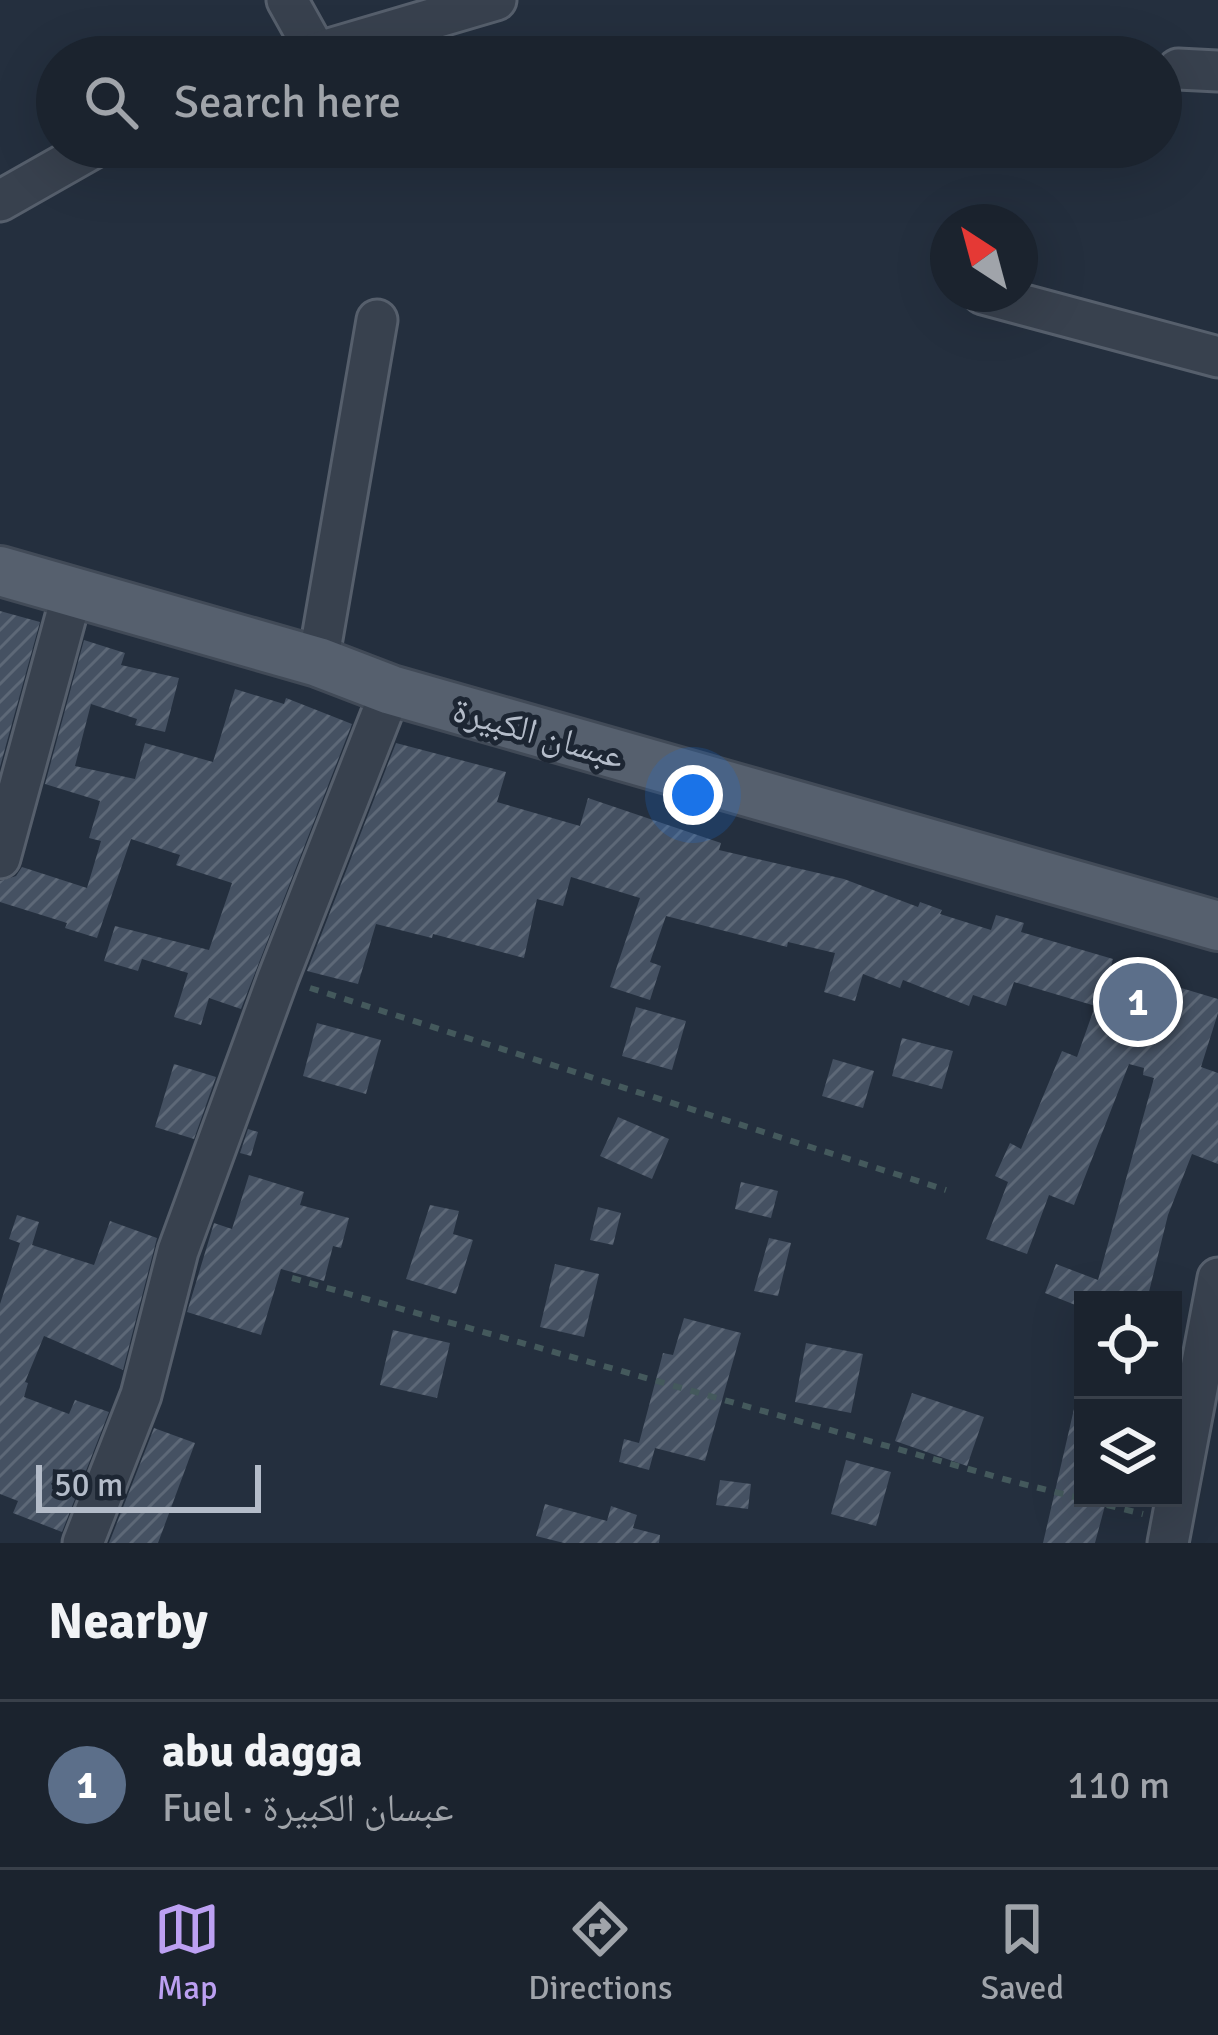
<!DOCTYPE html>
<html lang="en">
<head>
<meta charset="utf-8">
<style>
  :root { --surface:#1b232e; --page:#242b36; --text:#f1f3f6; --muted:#a0a4aa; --line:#39404a; --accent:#bca0f2 }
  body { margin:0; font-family:Signika,"Noto Naskh Arabic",sans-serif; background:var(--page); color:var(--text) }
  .controls { position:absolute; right:36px; bottom:36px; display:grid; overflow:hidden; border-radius:0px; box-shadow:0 12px 48px #0002 }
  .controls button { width:108px; height:108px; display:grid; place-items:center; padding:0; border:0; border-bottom:3px solid var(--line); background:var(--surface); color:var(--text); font:60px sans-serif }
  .compass { position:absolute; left:930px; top:204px; width:108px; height:108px; border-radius:50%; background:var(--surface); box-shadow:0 12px 48px #0002; rotate:324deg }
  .scale { position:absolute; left:36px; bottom:30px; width:225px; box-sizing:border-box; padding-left:12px; border:6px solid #b4bcc9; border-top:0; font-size:33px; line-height:42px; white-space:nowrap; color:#b4bcc9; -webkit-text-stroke:9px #1d2633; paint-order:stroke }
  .you { position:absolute; left:693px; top:795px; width:42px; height:42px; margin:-30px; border:9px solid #fff; border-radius:50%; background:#1a73e8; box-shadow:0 0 0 18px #1a73e833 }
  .badge { display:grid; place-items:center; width:78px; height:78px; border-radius:50%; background:var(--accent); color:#fff; font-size:39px; font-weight:700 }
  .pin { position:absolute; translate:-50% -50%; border:6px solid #fff; box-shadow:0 3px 12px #0006 }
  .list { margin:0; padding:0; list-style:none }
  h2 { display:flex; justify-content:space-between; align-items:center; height:156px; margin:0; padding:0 48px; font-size:51px }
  h2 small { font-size:39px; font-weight:400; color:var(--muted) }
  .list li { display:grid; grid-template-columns:78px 1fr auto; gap:36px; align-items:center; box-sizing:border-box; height:168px; padding:0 48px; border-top:3px solid var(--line) }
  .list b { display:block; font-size:45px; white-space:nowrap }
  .list p { margin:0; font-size:39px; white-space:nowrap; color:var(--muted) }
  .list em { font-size:39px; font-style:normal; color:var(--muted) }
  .icon { flex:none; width:66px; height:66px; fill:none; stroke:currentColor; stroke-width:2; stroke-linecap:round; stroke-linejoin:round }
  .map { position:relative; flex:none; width:1218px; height:1543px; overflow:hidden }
  .search { position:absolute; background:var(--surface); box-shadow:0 12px 48px #0002; left:36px; right:36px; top:36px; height:132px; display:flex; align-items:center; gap:30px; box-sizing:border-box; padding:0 42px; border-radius:66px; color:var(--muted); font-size:45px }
  .sheet { height:324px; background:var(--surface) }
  nav { display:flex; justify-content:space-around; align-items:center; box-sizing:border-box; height:168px; border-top:3px solid var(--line); background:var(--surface); font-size:33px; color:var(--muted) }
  nav a { display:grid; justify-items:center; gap:6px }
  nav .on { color:var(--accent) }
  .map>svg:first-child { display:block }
  .building { fill:url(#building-hatch) }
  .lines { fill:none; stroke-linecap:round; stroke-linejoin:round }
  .minor-casing { stroke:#565f6c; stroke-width:45 }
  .major-casing { stroke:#414a57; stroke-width:54 }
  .path { stroke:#44595c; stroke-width:6; stroke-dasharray:9 9; stroke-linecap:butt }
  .minor { stroke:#38414e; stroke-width:39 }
  .major { stroke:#56606e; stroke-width:48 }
  .labels { text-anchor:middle; stroke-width:10; stroke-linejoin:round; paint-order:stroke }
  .street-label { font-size:36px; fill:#b4bcc9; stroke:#1d2633 }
</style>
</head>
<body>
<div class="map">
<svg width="1218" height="1543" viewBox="0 0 1218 1543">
  <defs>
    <pattern id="building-hatch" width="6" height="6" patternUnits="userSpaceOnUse" patternTransform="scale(3)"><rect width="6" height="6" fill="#455162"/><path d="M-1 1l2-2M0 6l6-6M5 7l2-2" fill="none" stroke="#5d6877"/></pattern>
  </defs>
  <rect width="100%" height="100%" fill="#242f3e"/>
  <g class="building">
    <path d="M0,611L40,622L0,767Z"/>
    <path d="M84,640L125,653L121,665L179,678L165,732L135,725L137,719L91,704L75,766L135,779L145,743L213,762L235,689L284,704L286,698L352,724L241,1009L209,998L201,1025L174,1017L188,973L142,959L138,971L104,961L115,926L209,950L232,883L176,865L180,855L131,839L97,938L65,928L67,923L0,902V881L16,876L22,867L87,888L101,841L89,838L100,801L45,784Z"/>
    <path d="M396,743L506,772L497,802L580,826L588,798L721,843L719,850L844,879L918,907L920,902L942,910L940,914L991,930L996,915L1024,923L1021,932L1113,959L1099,1007L1014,982L1006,1006L973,995L969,1006L903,980L900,988L863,974L855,1001L824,992L835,953L788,942L787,947L666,916L650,962L661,966L650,1000L610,987L640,898L571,877L563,906L537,899L524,958L433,934L432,938L376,924L358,984L307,971Z"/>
    <path d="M1161,982L1218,999V1013L1201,1067L1218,1073V1164L1192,1154L1168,1215L1147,1300H1083V1308L1045,1293L1056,1264L1098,1280L1154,1078L1143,1075L1144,1068L1129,1064L1074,1205L1049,1195L1027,1254L986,1239L1008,1182L995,1176L1010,1143L1021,1149L1062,1051L1077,1057L1094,1009L1147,1030Z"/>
    <path d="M636,1007L686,1021L672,1070L622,1056Z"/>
    <path d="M317,1023L381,1040L366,1094L303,1076Z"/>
    <path d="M902,1038L953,1051L942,1089L892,1076Z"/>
    <path d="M833,1059L874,1071L863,1108L822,1096Z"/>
    <path d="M174,1064L216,1077L194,1139L155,1127Z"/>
    <path d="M618,1117L669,1139L652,1179L600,1156Z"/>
    <path d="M248,1129L258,1132L251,1156L240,1153Z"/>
    <path d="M249,1175L304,1192L300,1205L349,1218L341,1248L333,1246L324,1281L281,1269L261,1335L187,1312L214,1223L232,1229Z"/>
    <path d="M741,1182L778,1191L771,1218L735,1209Z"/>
    <path d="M430,1205L459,1211L453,1234L473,1240L456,1294L406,1279Z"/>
    <path d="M598,1207L621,1213L613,1245L590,1240Z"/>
    <path d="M17,1215L39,1222L32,1245L94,1265L110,1221L157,1238L123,1370L44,1336L25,1382L28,1383L24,1397L69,1414L75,1400L109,1412L62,1532L13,1513L18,1501L0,1494V1304L20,1243L9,1239Z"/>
    <path d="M769,1238L791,1243L778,1296L754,1291Z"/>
    <path d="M555,1264L599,1274L584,1337L540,1327Z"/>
    <path d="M684,1318L741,1333L705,1461L655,1448L649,1470L619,1462L624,1439L639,1443L663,1353L673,1355Z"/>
    <path d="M393,1330L450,1343L437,1398L380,1385Z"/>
    <path d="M806,1343L863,1354L851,1413L795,1402Z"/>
    <path d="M912,1393L984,1417L967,1466L895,1441Z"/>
    <path d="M1074,1409L1083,1410V1498H1107L1095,1543H1043Z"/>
    <path d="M154,1428L195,1443L158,1543H109Z"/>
    <path d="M846,1460L891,1472L876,1526L831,1514Z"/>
    <path d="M720,1480L751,1484L748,1509L716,1505Z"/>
    <path d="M545,1504L607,1521L611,1506L637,1515L633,1528L660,1535L659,1543H564L536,1536Z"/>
  </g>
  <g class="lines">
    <defs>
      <g id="minor">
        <path d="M287,0L316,52"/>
        <path d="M302,57L496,0"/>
        <path d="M1178,69L1218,71"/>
        <path d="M0,201L95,147"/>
        <path d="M983,294L1218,357"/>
        <path d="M318,662L377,320"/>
        <path d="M0,858L72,594"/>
        <path d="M83,1543L141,1395L178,1251L278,978L391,690"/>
        <path d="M1168,1543L1218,1278"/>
      </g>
      <path id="major" d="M0,571L318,662L391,690L1218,926"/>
    </defs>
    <use href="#minor" class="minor-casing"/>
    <use href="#major" class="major-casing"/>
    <g class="path">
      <path d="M310,988L946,1190"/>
      <path d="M292,1278L1011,1481L1143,1514"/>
    </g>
    <use href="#minor" class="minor"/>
    <use href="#major" class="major"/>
  </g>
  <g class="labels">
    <g class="street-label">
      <text transform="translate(539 732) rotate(16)" y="13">عبسان الكبيرة</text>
    </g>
  </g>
</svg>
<div class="controls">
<button><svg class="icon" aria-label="locate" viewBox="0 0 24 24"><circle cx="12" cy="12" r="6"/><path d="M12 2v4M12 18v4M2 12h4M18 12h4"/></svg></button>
<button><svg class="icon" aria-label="layers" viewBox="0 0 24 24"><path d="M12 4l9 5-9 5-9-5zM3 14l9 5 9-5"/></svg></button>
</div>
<svg class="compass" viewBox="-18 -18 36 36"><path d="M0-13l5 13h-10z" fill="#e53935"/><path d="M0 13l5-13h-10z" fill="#a0a4aa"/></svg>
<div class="scale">50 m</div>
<div class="you"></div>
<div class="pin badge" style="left:1138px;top:1002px;background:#5c6f8a">1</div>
<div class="search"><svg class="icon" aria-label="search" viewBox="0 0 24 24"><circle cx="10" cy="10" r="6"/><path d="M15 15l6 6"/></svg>Search here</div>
</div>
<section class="sheet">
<h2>Nearby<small></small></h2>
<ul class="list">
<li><span class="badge" style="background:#5c6f8a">1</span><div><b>abu dagga</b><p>Fuel · عبسان الكبيرة</p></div><em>110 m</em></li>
</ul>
</section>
<nav>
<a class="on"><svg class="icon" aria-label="map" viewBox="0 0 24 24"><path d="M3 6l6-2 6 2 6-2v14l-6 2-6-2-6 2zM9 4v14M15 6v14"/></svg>Map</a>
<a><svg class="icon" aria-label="directions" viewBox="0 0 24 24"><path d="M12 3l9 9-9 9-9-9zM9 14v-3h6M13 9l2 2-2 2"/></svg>Directions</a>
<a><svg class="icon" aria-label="saved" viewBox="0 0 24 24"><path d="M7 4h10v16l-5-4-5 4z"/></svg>Saved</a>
</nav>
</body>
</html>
